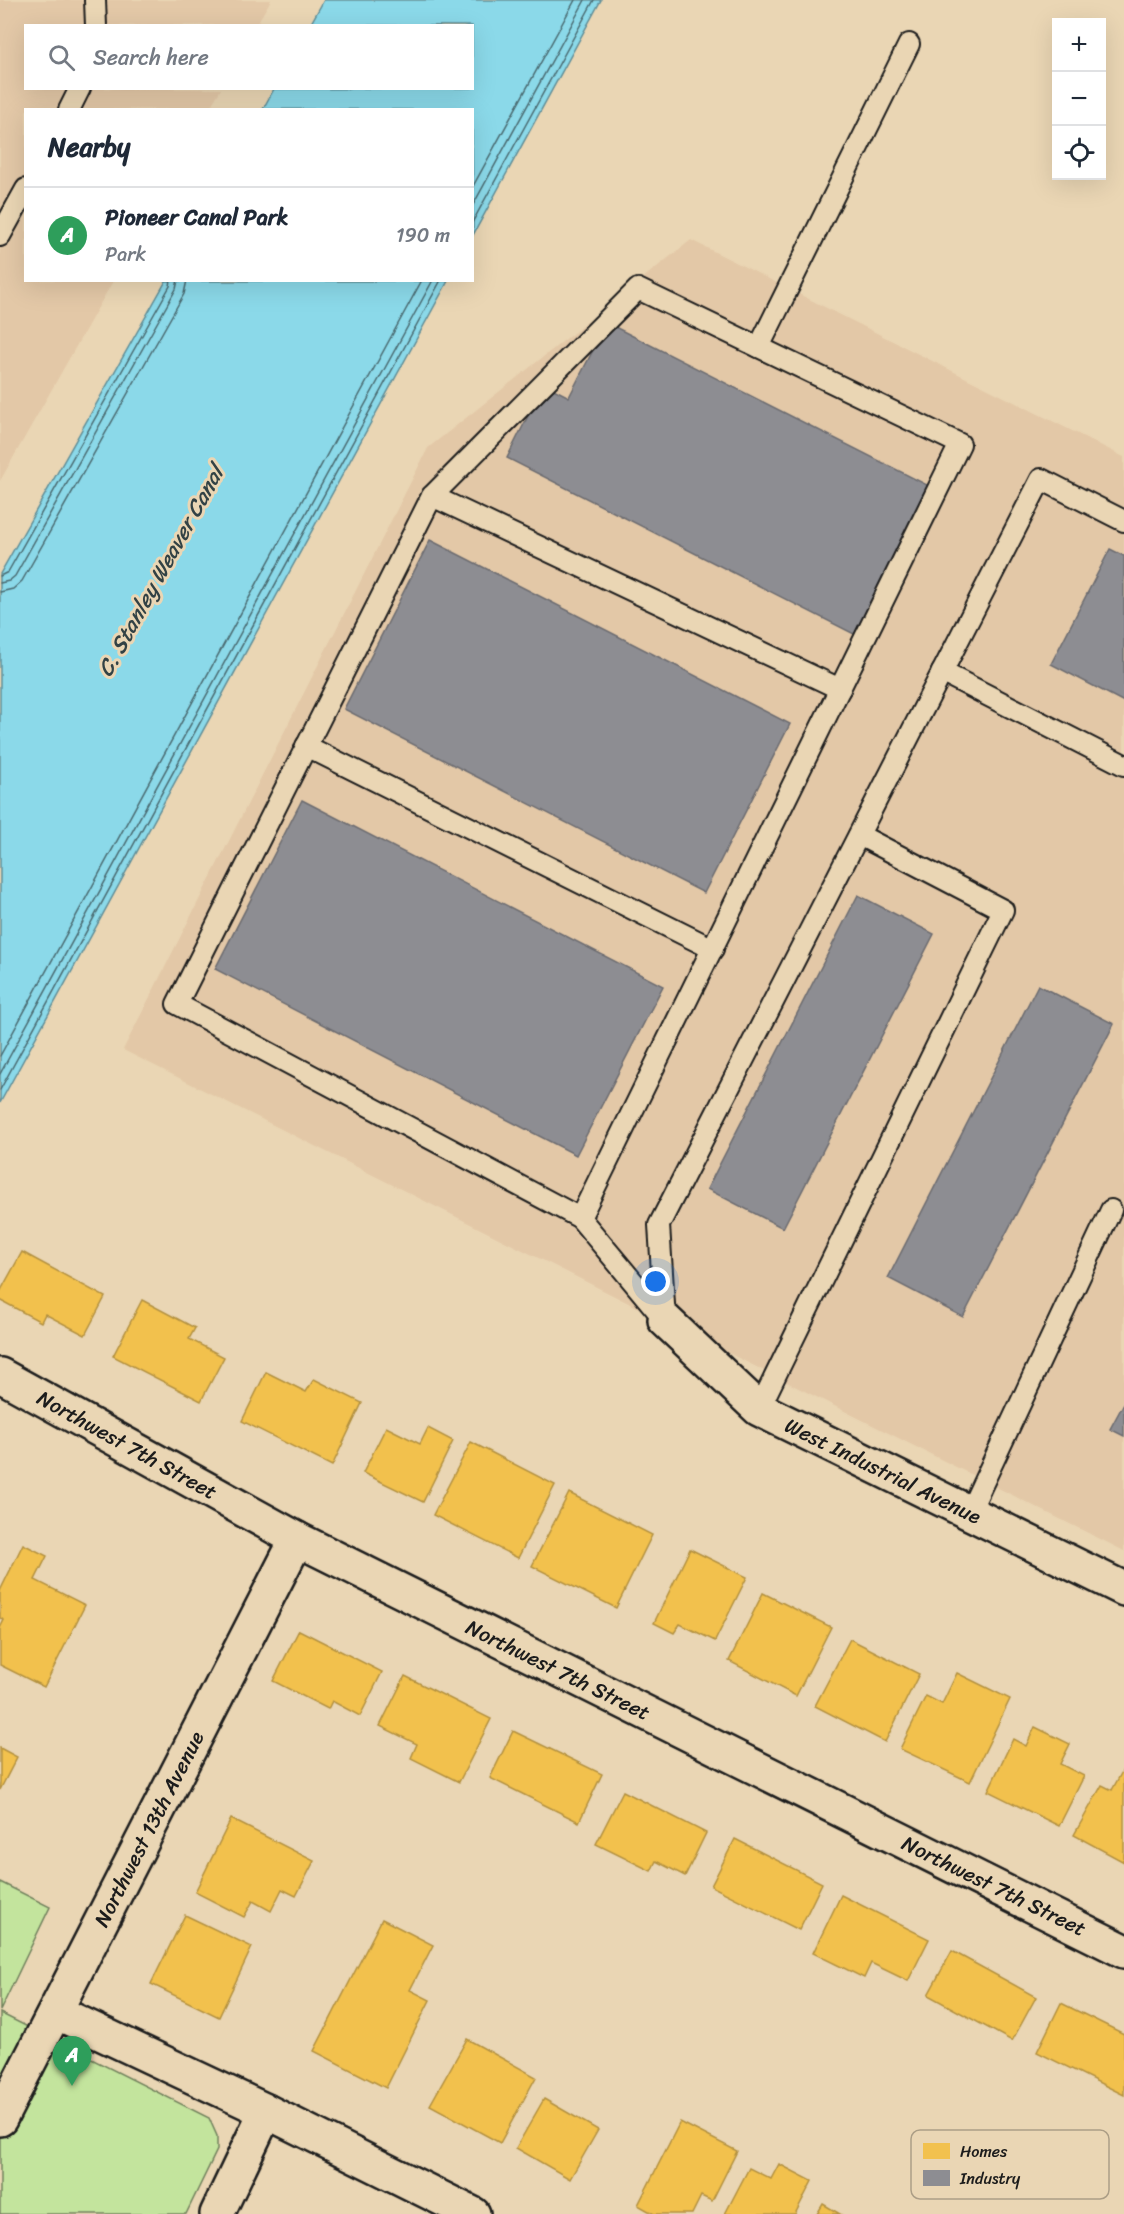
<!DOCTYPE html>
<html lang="en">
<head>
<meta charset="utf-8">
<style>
  :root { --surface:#fff; --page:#f2f2f3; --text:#1f2937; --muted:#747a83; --line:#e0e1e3; --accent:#d93025 }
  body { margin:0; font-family:Sriracha,sans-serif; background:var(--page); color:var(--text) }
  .controls { position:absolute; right:18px; top:18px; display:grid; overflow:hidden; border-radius:0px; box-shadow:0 6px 24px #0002 }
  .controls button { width:54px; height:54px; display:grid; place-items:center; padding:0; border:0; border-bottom:2px solid var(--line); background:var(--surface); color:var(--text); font:30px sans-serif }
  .you { position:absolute; left:656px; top:1282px; width:21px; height:21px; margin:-15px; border:4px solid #fff; border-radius:50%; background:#1a73e8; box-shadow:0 0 0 9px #1a73e833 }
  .badge { display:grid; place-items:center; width:39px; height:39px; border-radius:50%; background:var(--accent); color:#fff; font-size:20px; font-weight:700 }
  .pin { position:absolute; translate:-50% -50px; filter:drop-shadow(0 2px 3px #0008) }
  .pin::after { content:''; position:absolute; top:32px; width:21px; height:18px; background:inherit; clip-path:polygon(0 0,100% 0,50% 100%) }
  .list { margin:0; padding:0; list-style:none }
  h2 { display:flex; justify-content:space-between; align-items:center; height:78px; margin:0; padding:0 24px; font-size:26px }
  h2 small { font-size:20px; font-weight:400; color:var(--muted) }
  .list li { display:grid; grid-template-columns:39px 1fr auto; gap:18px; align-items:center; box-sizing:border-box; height:96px; padding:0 24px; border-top:2px solid var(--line) }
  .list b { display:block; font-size:22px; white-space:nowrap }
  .list p { margin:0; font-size:20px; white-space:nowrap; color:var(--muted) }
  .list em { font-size:20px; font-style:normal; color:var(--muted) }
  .icon { flex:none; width:33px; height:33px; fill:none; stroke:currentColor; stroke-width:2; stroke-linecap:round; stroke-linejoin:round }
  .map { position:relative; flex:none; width:1124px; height:2214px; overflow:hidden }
  .search { position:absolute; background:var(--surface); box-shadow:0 6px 24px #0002; left:24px; top:24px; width:450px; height:66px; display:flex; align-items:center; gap:15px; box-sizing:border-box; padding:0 21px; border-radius:0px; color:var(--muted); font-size:22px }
  .panel { position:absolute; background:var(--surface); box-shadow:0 6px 24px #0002; left:24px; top:108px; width:450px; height:174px; border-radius:0px }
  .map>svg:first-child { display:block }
  .built { fill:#e3c8a7 }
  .green { fill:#c3e49d; stroke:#70805c; stroke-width:1.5 }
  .water { fill:#8bd9e9; stroke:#5f8d97; stroke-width:1.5 }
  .homes { fill:#f2c14e; stroke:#b2903f; stroke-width:1.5 }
  .industry { fill:#8d8d92; stroke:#6b6b6f; stroke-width:1.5 }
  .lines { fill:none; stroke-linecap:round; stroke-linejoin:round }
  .shore { stroke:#48686e; stroke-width:1.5 }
  .lane-casing { stroke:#1c1c1c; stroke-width:24 }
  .street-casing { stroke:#1c1c1c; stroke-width:38 }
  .lane { stroke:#ead6b4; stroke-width:20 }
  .street { stroke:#ead6b4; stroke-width:33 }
  .labels { text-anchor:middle; stroke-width:6; stroke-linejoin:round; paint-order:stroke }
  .street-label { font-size:21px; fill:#1c1c1c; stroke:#ead6b4 }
  .water-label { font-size:22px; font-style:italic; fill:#324245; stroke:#ead6b4 }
  .key { fill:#ead6b4; stroke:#ac9e86; stroke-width:1.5 }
  .key-label { font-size:16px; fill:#1c1c1c }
</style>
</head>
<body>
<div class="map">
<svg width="1124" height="2214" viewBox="0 0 1124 2214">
  <rect width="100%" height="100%" fill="#ead6b4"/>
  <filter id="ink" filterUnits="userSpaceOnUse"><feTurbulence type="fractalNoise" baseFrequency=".0167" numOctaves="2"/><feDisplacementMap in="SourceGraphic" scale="12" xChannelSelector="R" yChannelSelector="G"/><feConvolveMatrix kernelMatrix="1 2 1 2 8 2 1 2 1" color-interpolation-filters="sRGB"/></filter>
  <g filter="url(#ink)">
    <g class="built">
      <path d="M0,0H271L256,25L26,26V88L221,89L209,109L26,110V280L113,281L0,481Z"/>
      <path d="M691,240L1124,457V1551L123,1050L428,448Z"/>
    </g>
    <g class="green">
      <path d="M0,1882L50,1907L0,2011Z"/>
      <path d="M0,2013L209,2118L217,2136V2150L186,2214H0Z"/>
    </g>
    <g class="water">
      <path d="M324,0H601L473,235L472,110L263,109L274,89L472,88V26L310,25Z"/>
      <path d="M166,281H448L0,1103V574Z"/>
    </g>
    <g class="homes">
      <path d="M22,1252L105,1297L85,1335L45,1314L41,1322L0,1300V1292Z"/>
      <path d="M142,1300L195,1328L189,1339L224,1357L201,1401L113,1356Z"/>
      <path d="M266,1372L306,1392L314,1379L362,1403L332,1466L242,1421Z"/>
      <path d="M386,1427L420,1444L428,1428L453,1441L423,1502L363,1473Z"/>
      <path d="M471,1442L555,1485L518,1558L433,1515Z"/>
      <path d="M569,1493L652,1535L616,1608L532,1566Z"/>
      <path d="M23,1544L47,1556L35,1580L85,1605L44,1687L0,1665V1628L4,1620L0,1618V1591Z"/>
      <path d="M690,1549L747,1577L715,1641L680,1624L674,1633L654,1623Z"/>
      <path d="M763,1593L831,1627L796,1696L729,1661Z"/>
      <path d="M299,1630L382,1672L360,1716L332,1701L328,1709L273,1681Z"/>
      <path d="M850,1639L919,1674L885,1742L815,1706Z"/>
      <path d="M957,1673L1010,1699L970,1782L900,1749L926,1696L942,1704Z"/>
      <path d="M405,1676L491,1719L459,1782L411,1758L417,1744L380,1726Z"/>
      <path d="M1035,1727L1070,1744L1060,1764L1084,1776L1059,1826L988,1791L1013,1739L1026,1746Z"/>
      <path d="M513,1731L602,1774L579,1822L490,1778Z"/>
      <path d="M0,1748L17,1757L0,1790Z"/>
      <path d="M1124,1768V1862L1074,1835L1102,1785L1112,1790Z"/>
      <path d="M623,1791L706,1833L685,1876L656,1861L651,1871L596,1844Z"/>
      <path d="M231,1819L314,1861L296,1896L282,1889L271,1911L253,1901L244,1917L195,1892Z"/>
      <path d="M735,1839L822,1883L799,1930L711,1886Z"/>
      <path d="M841,1895L929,1939L908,1981L871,1963L864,1978L813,1953Z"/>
      <path d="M185,1915L252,1947L219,2017L151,1984Z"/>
      <path d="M382,1919L433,1945L410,1990L430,2000L386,2088L314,2051Z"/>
      <path d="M952,1951L1036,1997L1012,2041L928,1995Z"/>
      <path d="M1061,2003L1124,2034V2095L1037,2052Z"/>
      <path d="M467,2039L536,2077L500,2143L430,2105Z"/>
      <path d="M544,2099L598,2130L570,2179L516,2148Z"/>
      <path d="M680,2122L737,2151L712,2201L701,2196L692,2214H654L638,2205Z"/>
      <path d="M779,2164L812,2181L795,2214H725L749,2168L771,2179Z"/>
      <path d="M823,2204L840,2214H817Z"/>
    </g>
    <g class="industry">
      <path d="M607,323L931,487L856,635L507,458L544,384L569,397Z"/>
      <path d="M430,540L790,724L704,893L344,709Z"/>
      <path d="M1110,549L1124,556V702L1051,664Z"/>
      <path d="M302,800L663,986L576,1155L215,969Z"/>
      <path d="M858,895L934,934L783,1228L707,1189Z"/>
      <path d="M1038,985L1114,1024L963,1317L888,1278Z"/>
      <path d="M1124,1403V1436L1110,1429Z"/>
    </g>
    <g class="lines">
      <g class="shore">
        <path d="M472,188L575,0"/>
        <path d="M472,207L585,0"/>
        <path d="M472,223L594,0"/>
        <path d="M0,576L8,572L170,286L171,280"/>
        <path d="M0,583L9,581L15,576L176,289L178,280"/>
        <path d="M0,592L13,589L22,581L184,294L187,280"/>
        <path d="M0,1056L422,280"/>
        <path d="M0,1074L433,280"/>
        <path d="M0,1090L441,280"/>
      </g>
      <defs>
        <g id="lane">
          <path d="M95,0L96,26"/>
          <path d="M69,110L80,88"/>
          <path d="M0,236L26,189"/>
          <path d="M759,347L909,44"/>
          <path d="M432,496L840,689"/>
          <path d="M942,672L1124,765"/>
          <path d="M306,746L713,949"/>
          <path d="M580,1218L960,444L638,289L432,496L177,1004L580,1218L665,1320"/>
          <path d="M665,1320L659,1225L1041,479L1124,521"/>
          <path d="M759,1409L1003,910L859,835"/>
          <path d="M969,1513L1111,1210"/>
        </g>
        <g id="street">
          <path d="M665,1320L759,1409L1124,1589"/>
          <path d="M0,1375L297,1539L1124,1951"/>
          <path d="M56,2012L266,2111L473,2214"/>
          <path d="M0,2119L297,1539"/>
          <path d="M217,2214L266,2111"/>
        </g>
      </defs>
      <use href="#lane" class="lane-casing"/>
      <use href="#street" class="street-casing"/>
      <use href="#lane" class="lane"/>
      <use href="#street" class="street"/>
    </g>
  </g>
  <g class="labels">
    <g class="street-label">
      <text transform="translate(127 1445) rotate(29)" y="7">Northwest 7th Street</text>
      <text transform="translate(883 1471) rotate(26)" y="7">West Industrial Avenue</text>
      <text transform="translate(558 1670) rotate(26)" y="7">Northwest 7th Street</text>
      <text transform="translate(149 1829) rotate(-63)" y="7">Northwest 13th Avenue</text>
      <text transform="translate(994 1886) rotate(26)" y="7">Northwest 7th Street</text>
    </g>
    <g class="water-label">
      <text transform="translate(160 571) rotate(-61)" y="8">C. Stanley Weaver Canal</text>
    </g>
  </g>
  <rect x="911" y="2130" width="198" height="69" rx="9" class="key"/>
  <rect x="923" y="2143" width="27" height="16" fill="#f2c14e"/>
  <rect x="923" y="2170" width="27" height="16" fill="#8d8d92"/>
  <g class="key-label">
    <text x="960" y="2157">Homes</text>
    <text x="960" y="2184">Industry</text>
  </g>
</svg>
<div class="controls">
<button>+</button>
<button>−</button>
<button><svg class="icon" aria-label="locate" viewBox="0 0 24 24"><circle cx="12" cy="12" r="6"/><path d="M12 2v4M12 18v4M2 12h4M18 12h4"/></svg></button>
</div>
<div class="you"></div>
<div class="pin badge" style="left:72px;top:2086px;background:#2e9e5b">A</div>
<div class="search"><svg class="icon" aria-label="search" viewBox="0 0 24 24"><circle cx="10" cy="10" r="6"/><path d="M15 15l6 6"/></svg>Search here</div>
<section class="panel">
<h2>Nearby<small></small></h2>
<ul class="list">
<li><span class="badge" style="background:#2e9e5b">A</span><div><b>Pioneer Canal Park</b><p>Park</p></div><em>190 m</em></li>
</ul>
</section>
</div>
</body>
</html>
